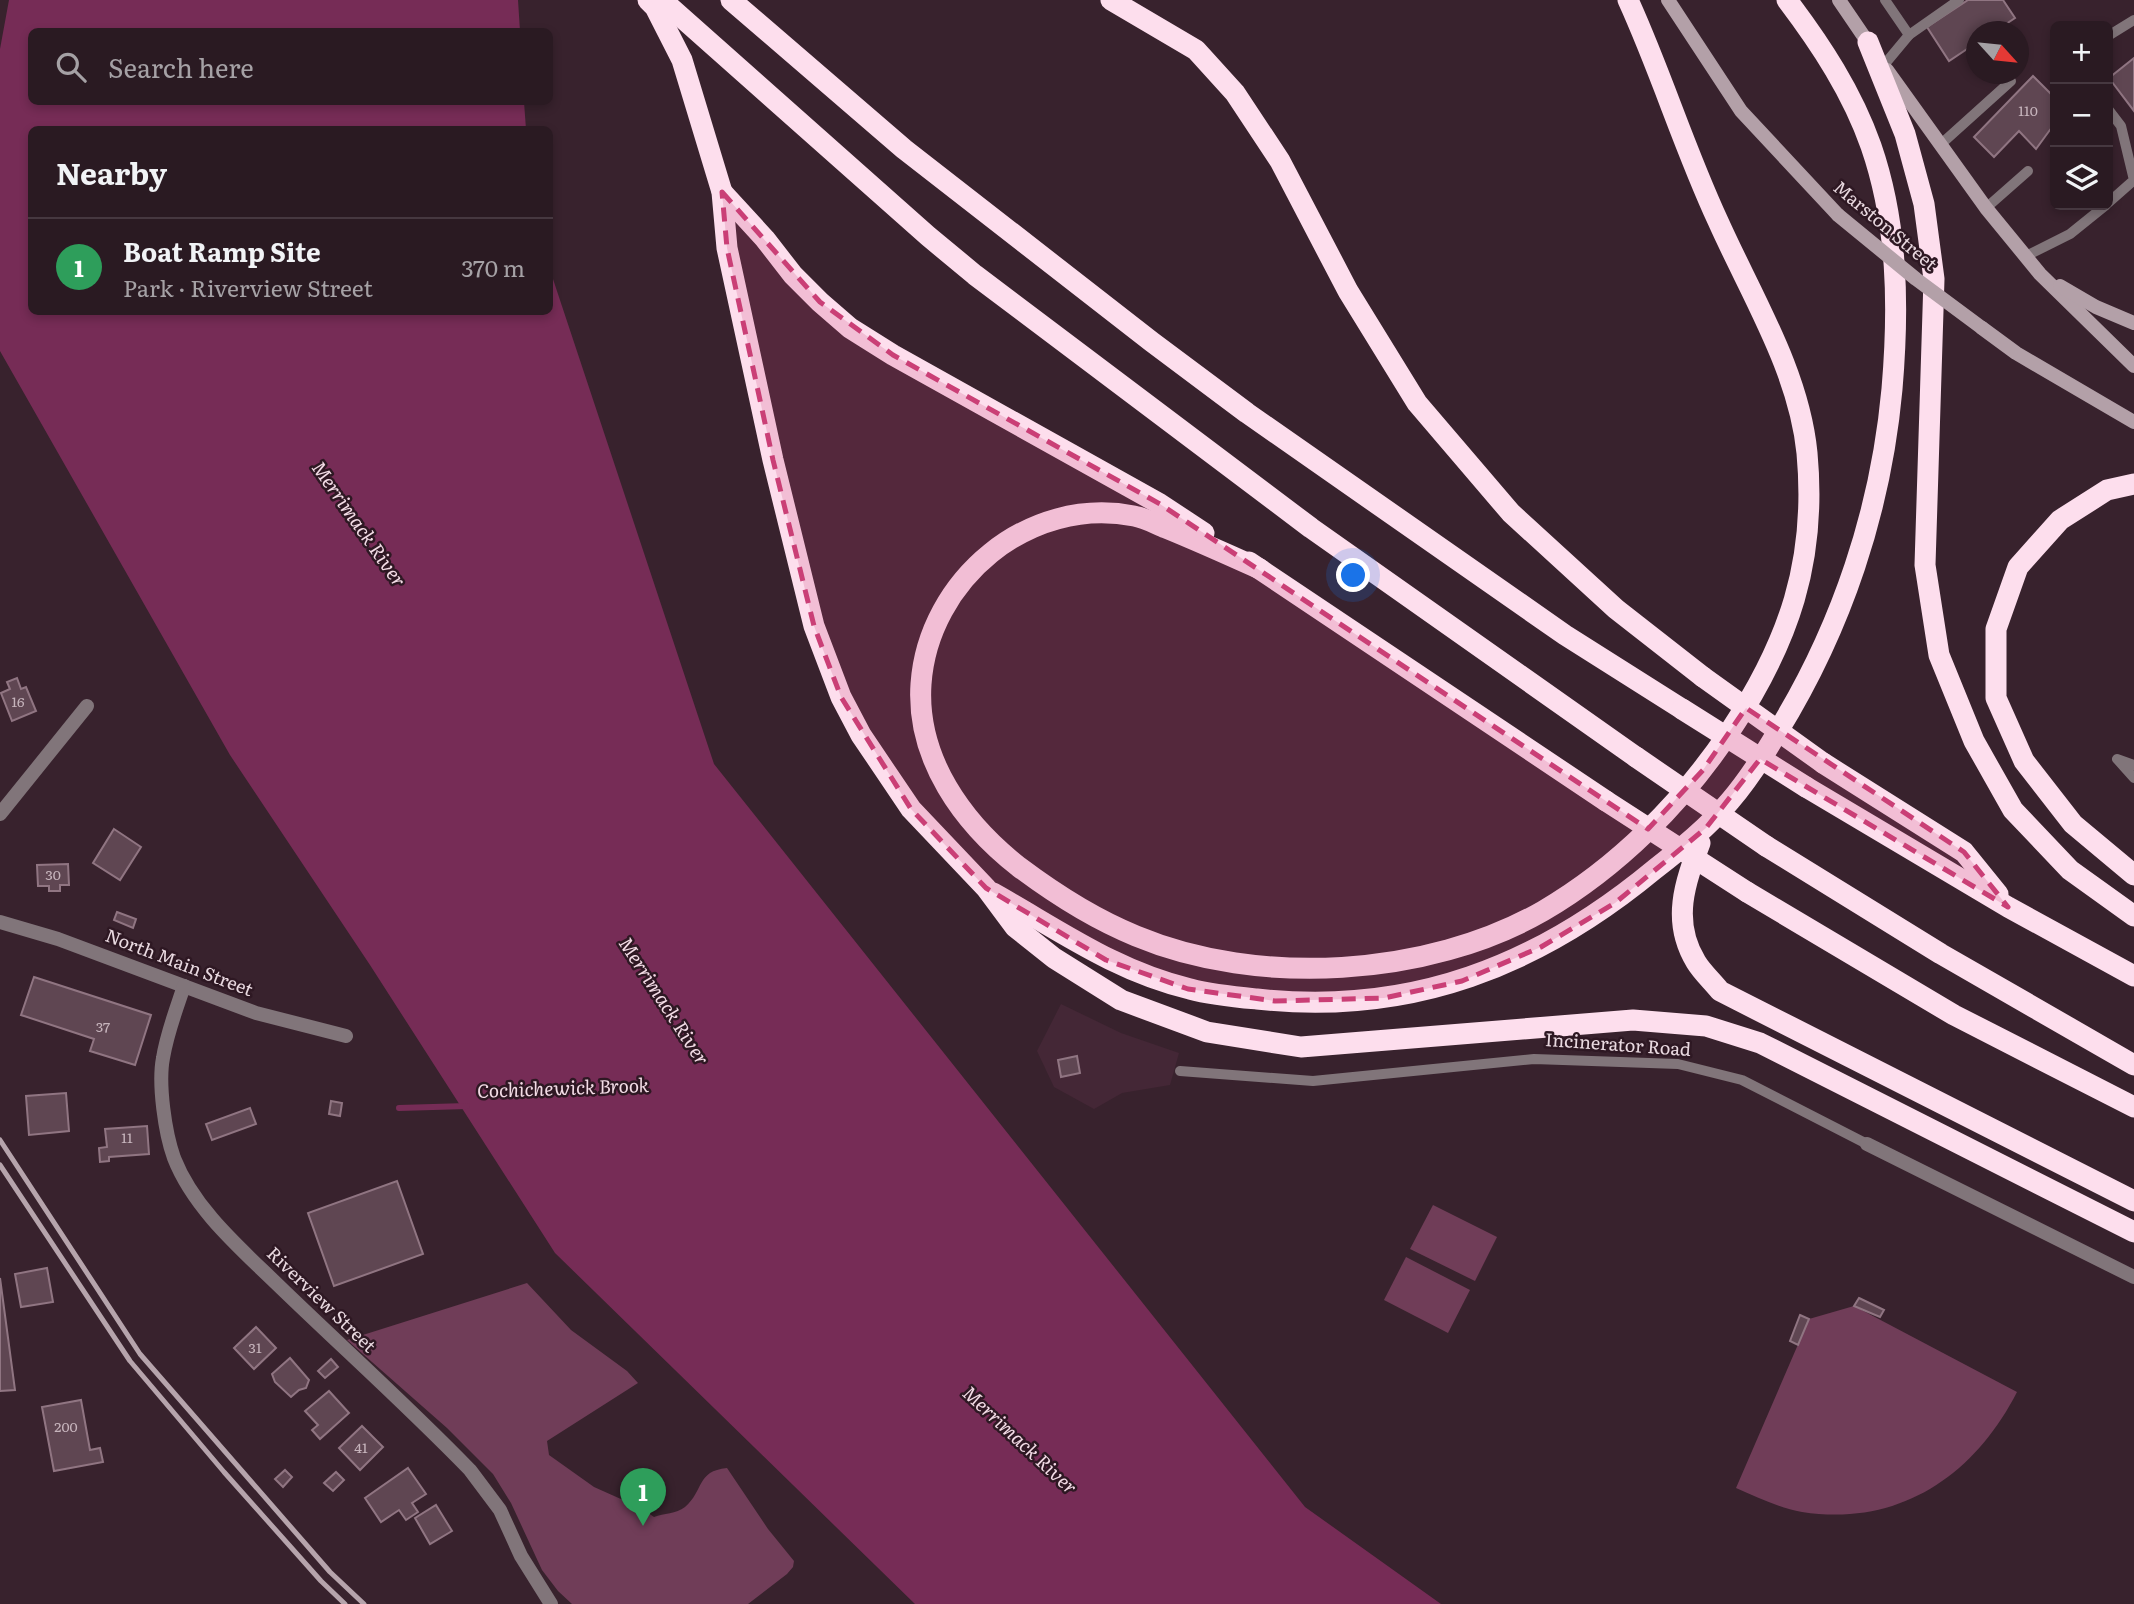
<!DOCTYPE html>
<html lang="en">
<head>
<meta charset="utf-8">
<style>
  :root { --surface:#2a1a22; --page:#32232a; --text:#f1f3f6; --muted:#a5a1a5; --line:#463840; --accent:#0f766e }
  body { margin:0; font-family:Literata,serif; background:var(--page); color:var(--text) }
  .controls { position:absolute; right:21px; top:21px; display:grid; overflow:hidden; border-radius:10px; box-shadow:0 4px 10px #0003 }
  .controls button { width:63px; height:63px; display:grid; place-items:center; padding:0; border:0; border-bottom:2px solid var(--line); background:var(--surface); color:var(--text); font:35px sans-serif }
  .compass { position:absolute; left:1966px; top:21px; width:63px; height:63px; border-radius:50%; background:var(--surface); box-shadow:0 4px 10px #0003; rotate:117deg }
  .you { position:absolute; left:1354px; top:576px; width:24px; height:24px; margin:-18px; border:5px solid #fff; border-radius:50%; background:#1a73e8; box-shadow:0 0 0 10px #1a73e833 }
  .badge { display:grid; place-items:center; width:46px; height:46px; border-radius:50%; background:var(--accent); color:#fff; font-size:23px; font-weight:700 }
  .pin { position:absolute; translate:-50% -58px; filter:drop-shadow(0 2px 4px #0008) }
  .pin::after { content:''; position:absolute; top:37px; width:24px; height:21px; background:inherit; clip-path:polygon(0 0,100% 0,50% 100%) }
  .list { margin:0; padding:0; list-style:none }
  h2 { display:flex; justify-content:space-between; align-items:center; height:91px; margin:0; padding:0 28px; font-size:30px }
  h2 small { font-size:23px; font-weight:400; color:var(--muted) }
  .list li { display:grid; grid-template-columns:46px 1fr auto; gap:21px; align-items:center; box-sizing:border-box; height:98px; padding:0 28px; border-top:2px solid var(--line) }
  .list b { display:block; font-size:26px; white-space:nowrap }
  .list p { margin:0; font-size:23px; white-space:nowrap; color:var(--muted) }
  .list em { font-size:23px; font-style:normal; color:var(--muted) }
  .icon { flex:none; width:38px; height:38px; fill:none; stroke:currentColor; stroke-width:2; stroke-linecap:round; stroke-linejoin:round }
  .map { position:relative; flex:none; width:2134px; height:1604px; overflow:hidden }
  .search { position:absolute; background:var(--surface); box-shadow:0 4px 10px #0003; left:28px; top:28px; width:525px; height:77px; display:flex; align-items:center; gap:18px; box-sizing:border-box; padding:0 24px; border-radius:10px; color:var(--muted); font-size:26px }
  .panel { position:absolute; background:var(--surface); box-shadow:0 4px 10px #0003; left:28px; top:126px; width:525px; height:189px; border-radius:10px }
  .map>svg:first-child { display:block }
  .built { fill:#442736 }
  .green { fill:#703d58 }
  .water { fill:#762c56 }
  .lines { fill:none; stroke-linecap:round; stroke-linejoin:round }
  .stream { stroke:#762c56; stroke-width:6 }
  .building { fill:#5f4652; stroke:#907582; stroke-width:2 }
  .service { stroke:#81757a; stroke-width:10 }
  .minor { stroke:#81757a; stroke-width:14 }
  .secondary { stroke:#b3a0a8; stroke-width:14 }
  .motorway { stroke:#fddeed; stroke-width:21 }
  .rail { stroke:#b6a4ac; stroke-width:5 }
  .secondary-bridge { stroke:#b3a0a8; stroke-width:14 }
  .motorway-bridge { stroke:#fddeed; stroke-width:21 }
  .marked { fill:#ca3f76; fill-opacity:0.2; stroke:#ca3f76; stroke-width:5; stroke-dasharray:14 9; stroke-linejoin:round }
  .labels { text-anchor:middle; stroke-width:5; stroke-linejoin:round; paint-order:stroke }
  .number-label { font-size:14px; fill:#c6b4bc }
  .street-label { font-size:18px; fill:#e9d9e0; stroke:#2e1823 }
  .water-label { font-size:19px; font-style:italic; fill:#f3dce6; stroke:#2e1823 }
</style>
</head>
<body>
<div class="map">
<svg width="2134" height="1604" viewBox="0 0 2134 1604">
  <rect width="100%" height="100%" fill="#38222d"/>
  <path class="built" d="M1061,1004L1121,1033L1179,1053L1170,1085L1122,1093L1094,1109L1054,1087L1037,1051Z"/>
  <g class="green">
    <path d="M1433,1205L1497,1237L1475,1281L1410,1249Z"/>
    <path d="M1406,1257L1470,1290L1448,1333L1384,1300Z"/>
    <path d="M527,1283L571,1330L627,1371L638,1383L547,1441L549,1455L594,1487L641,1508L654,1517C664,1513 676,1514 685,1507C704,1491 696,1471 727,1468L768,1529L794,1561L793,1567L787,1574L748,1604H572L558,1591L542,1570L511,1503L493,1474L447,1428L347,1340Z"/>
    <path d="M1854,1306L2017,1392C1974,1476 1899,1527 1802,1512C1779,1508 1757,1497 1736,1488L1809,1319Z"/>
  </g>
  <path class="water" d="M9,0H518L520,31L32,32V102H524L526,129L32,130V312H550V270L714,764L1305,1507L1441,1604H915L555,1253L370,965L230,755L0,351V49Z"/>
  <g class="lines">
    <path class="stream" d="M399,1108L467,1106"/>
  </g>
  <g class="building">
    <path d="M1968,0H2003L2015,18L1994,32H1976V43L1949,61L1927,27Z"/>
    <path d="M2134,58V111L2109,78Z"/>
    <path d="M2033,76L2055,98V123L2036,149L2019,131L1994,157L1974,137Z"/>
    <path d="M17,678L21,689L26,687L36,711L12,721L1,693L10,689L7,682Z"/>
    <path d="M114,829L141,847L120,880L93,863Z"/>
    <path d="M68,864L69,885H60V891H49V886H38L37,865Z"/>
    <path d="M117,912L136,919L133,928L114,920Z"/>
    <path d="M34,977L151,1015L135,1065L90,1051L94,1039L21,1015Z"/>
    <path d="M1077,1056L1080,1073L1061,1077L1058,1060Z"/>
    <path d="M66,1093L69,1131L29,1135L26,1096Z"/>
    <path d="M331,1101L342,1103L340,1116L329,1114Z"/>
    <path d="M250,1108L256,1124L212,1140L206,1124Z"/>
    <path d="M147,1126L149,1154L109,1157V1161L100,1162L99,1148L107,1147L105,1129Z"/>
    <path d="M397,1181L423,1254L334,1286L308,1213Z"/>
    <path d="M47,1268L53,1302L21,1307L15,1274Z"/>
    <path d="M0,1278L15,1390L0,1391Z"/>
    <path d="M1859,1298L1884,1310L1880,1317L1854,1306Z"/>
    <path d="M1800,1315L1809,1319L1798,1345L1790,1341Z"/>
    <path d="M256,1327L276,1348L254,1369L234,1348Z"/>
    <path d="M290,1358L309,1380L306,1388L299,1390L291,1397L275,1382L272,1374Z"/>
    <path d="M331,1359L338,1367L325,1378L318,1371Z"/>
    <path d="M329,1391L349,1413L320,1439L312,1430L318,1425L305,1411Z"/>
    <path d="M81,1400L90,1450L100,1448L103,1462L54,1471L42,1407Z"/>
    <path d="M362,1426L383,1447L360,1470L339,1448Z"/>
    <path d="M408,1468L426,1494L412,1503L418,1512L406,1520L399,1510L381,1522L365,1498Z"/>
    <path d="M285,1470L292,1477L283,1487L275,1479Z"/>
    <path d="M336,1472L344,1480L333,1491L324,1483Z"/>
    <path d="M436,1505L452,1531L430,1544L415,1518Z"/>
  </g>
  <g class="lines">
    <g class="service">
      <path d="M1909,35L1959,0"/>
      <path d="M2108,36L2134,20"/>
      <path d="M1884,65L1909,35L1885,0"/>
      <path d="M2108,109L2121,126L2134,180L2108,203"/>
      <path d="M1940,145L2011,81"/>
      <path d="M1986,208L2028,171"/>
      <path d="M2026,256L2070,234L2106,205"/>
      <path d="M2134,765L2117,759L2134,778"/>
      <path d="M1180,1071L1313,1081L1534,1059L1678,1064L1742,1080L1867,1144"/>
    </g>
    <g class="minor">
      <path d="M0,814L87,706"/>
      <path d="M0,922L58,939L256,1013L346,1036"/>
      <path d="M184,986C176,1010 167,1033 163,1058C158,1084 165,1133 174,1158C194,1209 240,1248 278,1285C342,1347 408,1406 470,1470L500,1510L521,1556L551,1604"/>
      <path d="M1867,1144L2134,1277"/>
    </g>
    <g class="secondary">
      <path d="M1668,0L1741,111L1838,215"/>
      <path d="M1839,0L1871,47"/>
      <path d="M1887,70L1986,208L2040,274L2134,366"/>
      <path d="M2060,286L2096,307L2134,323"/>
      <path d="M1982,328L2016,353L2134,422"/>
    </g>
    <g class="motorway">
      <path d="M648,0L655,7L682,60L722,192L727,248L773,460L814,626L841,697L861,735L911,809L986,888L1015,927L1054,958L1121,1000L1207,1032L1301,1047L1633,1020L1706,1026L1760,1043L2134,1232"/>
      <path d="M662,0L928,236L975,275L1311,528L1636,757"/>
      <path d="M731,0L904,149L1152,342L1247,413L1565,635L1682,709"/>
      <path d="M1111,0L1196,50L1235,93L1280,161L1348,291L1417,403L1511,513L1616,609L1703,677"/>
      <path d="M1868,42L1905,134L1924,204L1934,279L1925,565L1939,655L1974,741L2013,810L2070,870L2134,916"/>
      <path d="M722,192L765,239L793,275L820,302L850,328L893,355L1160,504L1204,533"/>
      <path d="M2134,484L2107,490L2060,520L2018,567L1996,629V698L2024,761L2073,824L2134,875"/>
      <path d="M1249,562L1606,801"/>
      <path d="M1260,569C1229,555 1198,541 1166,528C1156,524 1145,518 1134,516C1029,495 928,580 921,684C916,759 963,823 1019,867C1055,894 1094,919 1136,936C1258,987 1428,977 1543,911C1618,867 1682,803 1730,731C1789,642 1817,561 1807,453C1799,371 1751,295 1718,221C1684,148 1661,72 1628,0"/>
      <path d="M1823,763L1964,852L1998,894"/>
      <path d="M1806,787L2008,907L2134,976"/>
      <path d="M1700,843C1685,883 1671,921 1696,962C1702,972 1712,981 1720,991L2134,1201"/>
      <path d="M1766,846L1941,954L2134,1065"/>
      <path d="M1747,892L1954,1015L2134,1107"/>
      <path d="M993,893C1059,930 1115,971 1190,989C1212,995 1235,997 1257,999C1411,1016 1538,966 1655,869C1682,848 1708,827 1730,801C1748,780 1764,755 1778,731C1842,627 1881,510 1892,389C1899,307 1898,224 1871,146C1852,92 1821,45 1787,0"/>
    </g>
    <g class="rail">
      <path d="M0,1140L140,1354L330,1572L364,1604"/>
      <path d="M0,1165L130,1361L224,1472L321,1581L345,1604"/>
    </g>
    <path class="secondary-bridge" d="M1838,215L1916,279L1982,328"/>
    <g class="motorway-bridge">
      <path d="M1703,677L1823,763"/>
      <path d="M1682,709L1806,787"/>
      <path d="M1636,757L1766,846"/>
      <path d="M1606,801L1747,892"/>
    </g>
  </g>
  <path class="marked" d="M722,192L820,302L893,355L1160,504L1648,829L1703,770L1746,708L1964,852L2008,907L1760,759L1706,828L1615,903L1541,947L1462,981L1384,998L1275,1001L1188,989L1106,960L986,888L911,809L841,697L814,626L773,460L727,248Z"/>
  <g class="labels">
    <g class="number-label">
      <text x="2028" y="116">110</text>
      <text x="18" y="707">16</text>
      <text x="53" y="880">30</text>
      <text x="103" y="1032">37</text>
      <text x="127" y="1143">11</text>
      <text x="255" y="1353">31</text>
      <text x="66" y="1432">200</text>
      <text x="361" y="1453">41</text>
    </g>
    <g class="street-label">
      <text transform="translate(1885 226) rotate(40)" y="6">Marston Street</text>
      <text transform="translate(179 963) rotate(21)" y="6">North Main Street</text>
      <text transform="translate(1618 1045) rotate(4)" y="6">Incinerator Road</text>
      <text transform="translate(321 1300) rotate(44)" y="6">Riverview Street</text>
    </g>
    <g class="water-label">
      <text transform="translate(359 524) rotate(55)" y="7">Merrimack River</text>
      <text transform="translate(664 1001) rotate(57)" y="7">Merrimack River</text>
      <text transform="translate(563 1088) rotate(-2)" y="7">Cochichewick Brook</text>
      <text transform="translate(1020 1440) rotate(43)" y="7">Merrimack River</text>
    </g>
  </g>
</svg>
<div class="controls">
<button>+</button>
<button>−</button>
<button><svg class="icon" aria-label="layers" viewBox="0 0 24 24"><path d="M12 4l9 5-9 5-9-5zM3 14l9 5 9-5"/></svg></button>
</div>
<svg class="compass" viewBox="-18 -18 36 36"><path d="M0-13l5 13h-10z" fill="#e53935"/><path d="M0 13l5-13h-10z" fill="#a5a1a5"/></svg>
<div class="you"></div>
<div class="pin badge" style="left:643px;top:1526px;background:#2e9e5b">1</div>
<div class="search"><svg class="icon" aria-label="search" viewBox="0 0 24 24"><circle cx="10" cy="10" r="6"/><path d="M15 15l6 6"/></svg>Search here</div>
<section class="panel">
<h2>Nearby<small></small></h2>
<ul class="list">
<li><span class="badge" style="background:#2e9e5b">1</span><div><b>Boat Ramp Site</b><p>Park · Riverview Street</p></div><em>370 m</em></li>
</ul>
</section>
</div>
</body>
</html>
